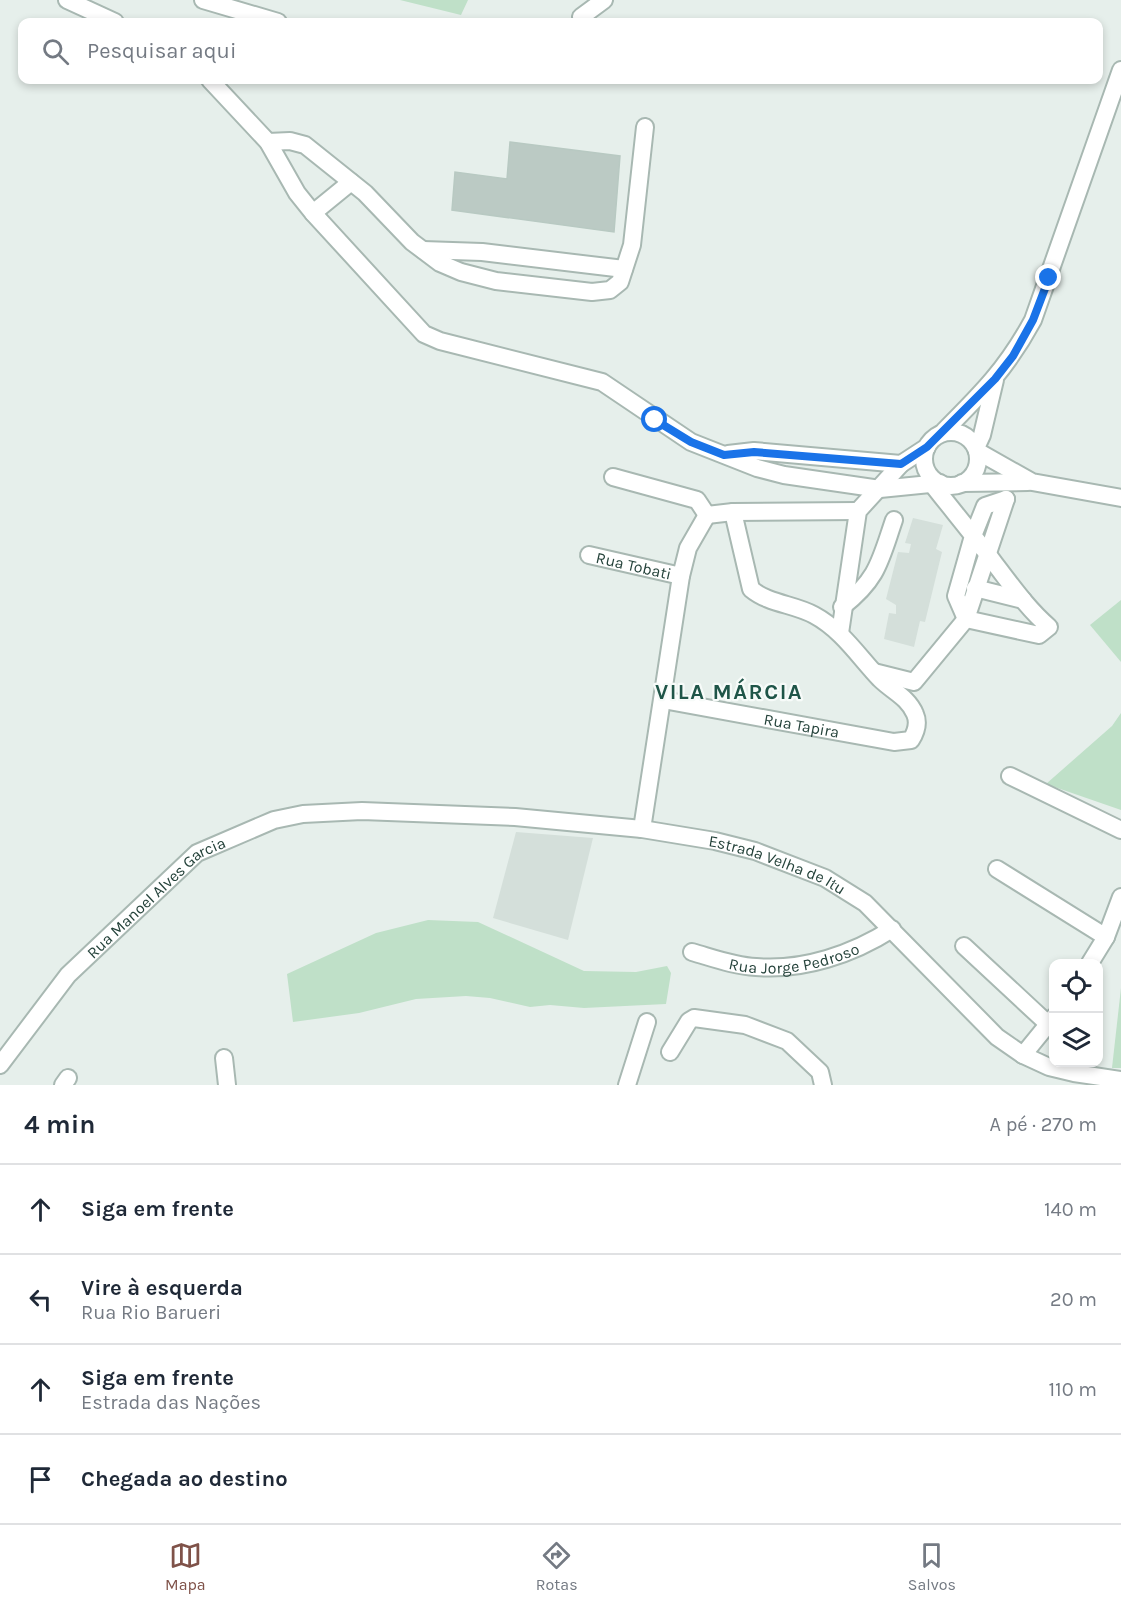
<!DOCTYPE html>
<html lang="pt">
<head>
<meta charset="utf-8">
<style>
  :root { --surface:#fff; --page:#f2f2f3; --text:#1f2937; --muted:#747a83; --line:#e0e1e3; --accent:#7f5249 }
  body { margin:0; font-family:Karla,sans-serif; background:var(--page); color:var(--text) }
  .controls { position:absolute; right:18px; bottom:18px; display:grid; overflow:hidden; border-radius:12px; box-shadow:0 3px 9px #0003 }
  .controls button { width:54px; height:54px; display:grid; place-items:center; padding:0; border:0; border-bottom:2px solid var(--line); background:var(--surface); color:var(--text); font:30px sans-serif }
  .stop { position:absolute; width:18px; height:18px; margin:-14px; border:4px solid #1a73e8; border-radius:50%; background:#fff }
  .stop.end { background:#1a73e8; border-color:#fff; box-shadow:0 2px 6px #0008 }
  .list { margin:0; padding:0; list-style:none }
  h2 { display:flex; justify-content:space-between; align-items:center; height:78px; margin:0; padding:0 24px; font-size:26px }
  h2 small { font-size:20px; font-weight:400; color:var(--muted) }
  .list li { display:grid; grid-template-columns:39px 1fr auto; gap:18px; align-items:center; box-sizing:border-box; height:90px; padding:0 24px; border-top:2px solid var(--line) }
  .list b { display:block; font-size:22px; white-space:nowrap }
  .list p { margin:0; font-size:20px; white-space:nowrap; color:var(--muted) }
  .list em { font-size:20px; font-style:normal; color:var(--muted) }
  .icon { flex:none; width:33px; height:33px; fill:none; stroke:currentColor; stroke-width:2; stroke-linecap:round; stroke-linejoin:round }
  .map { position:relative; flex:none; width:1121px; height:1085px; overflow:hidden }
  .search { position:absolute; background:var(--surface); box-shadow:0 3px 9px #0003; left:18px; right:18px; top:18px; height:66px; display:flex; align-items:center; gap:15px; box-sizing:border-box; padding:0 21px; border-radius:12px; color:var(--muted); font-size:22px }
  .sheet { height:438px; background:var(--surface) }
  nav { display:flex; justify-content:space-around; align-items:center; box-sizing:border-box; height:84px; border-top:2px solid var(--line); background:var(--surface); font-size:16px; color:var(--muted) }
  nav a { display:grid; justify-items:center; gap:3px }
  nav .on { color:var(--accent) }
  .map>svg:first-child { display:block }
  .built { fill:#d4dfda }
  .green { fill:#bfe0c8 }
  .building { fill:#bbcac4; stroke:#b8c9c2; stroke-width:1.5 }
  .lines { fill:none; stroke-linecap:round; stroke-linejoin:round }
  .minor-casing { stroke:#a8b8b2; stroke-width:20 }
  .minor { stroke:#fff; stroke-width:16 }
  .route { stroke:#1a73e8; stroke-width:8 }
  .labels { text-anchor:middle; stroke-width:4.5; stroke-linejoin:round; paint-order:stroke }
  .street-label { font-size:16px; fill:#24423a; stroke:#f7fbf9 }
  .district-label { font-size:22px; font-weight:bold; letter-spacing:1.5px; fill:#1f5548; stroke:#f7fbf9 }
</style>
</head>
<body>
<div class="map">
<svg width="1121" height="1085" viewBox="0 0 1121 1085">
  <rect width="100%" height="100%" fill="#e6efeb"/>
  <g class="built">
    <path d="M913,518L943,525L936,549L942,552L925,622L920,621L914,647L884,639L889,613L896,614V605L886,599L898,552L909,553L911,544L905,543Z"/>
    <path d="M516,832L593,838L568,940L493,918Z"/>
  </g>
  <g class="green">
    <path d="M400,0H468L461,15Z"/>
    <path d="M1121,600V662L1090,625Z"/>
    <path d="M1121,713V810L1046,784L1112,726Z"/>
    <path d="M428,920L478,922L584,971L636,972L667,966L671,973L666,1004L584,1008L550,1005L530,1007L490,998L466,996L416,999L359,1013L293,1022L287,974L376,933Z"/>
    <path d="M1121,988V1068H1112Z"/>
  </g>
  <path class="building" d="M510,142L620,156L614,232L452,210L455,172L507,179Z"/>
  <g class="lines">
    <defs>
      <g id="minor">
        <path d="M67,0L115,22"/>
        <path d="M203,0L278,22"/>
        <path d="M581,17L604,0"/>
        <path d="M210,80L268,142L297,193L313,213L424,334L440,341L602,382L691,442L757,468L784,475L880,489L940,483"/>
        <path d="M268,142L290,141L305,145L365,193L412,242L440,263L461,272L496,281L592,292L610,290L620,282L632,245L645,127"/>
        <path d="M313,213L351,182"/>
        <path d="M423,250L482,252L624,269"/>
        <path d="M944,431C982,393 1007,368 1033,320L1121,70"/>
        <circle cx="951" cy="459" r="27"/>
        <path d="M976,448L982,435L995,380"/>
        <path d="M977,451L1032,482L1121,498"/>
        <path d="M728,454L754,451L901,464"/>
        <path d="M613,477L697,500L707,515"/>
        <path d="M962,483L1028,482"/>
        <path d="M932,484C953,511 975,537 995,564C1012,586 1028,609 1049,627L1039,635L966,619L956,596L973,536L985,506L1006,499"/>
        <path d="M707,515L733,512L858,511"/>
        <path id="s1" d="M589,555L681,576"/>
        <path d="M975,588L1023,600"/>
        <path d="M842,607C878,579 880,561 894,520"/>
        <path d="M840,633L858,511L901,464L927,447"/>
        <path d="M874,672L914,682L966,619L1006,499"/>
        <path id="s2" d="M663,700L894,742L911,740C916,732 919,723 915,714C908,697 892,691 880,679C859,657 842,630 814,615C794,604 769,604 751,589L733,512"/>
        <path d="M1010,776L1121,830"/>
        <path d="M642,829L681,576L688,548L707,515"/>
        <path d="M997,869L1106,937"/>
        <path d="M964,946L1048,1024"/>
        <path id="s3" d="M692,952C713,958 734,966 756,967C803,971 853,954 892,929"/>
        <path d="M1090,963L1106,937L1121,897"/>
        <path d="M670,1052L689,1021L694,1018L745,1025L787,1041L820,1072L823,1085"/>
        <path d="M1023,1055L1054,1017"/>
        <path d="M224,1058L227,1085"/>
        <path id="s4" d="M0,1065L68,975L197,853L274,820L303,814L362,811L515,817L642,829L715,841L755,851L825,878L865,903L997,1037L1023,1055L1049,1067L1074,1073L1121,1080"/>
        <path d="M63,1085L68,1078"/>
        <path d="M627,1085L647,1022"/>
      </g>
    </defs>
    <use href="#minor" class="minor-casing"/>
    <use href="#minor" class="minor"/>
  </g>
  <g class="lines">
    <path class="route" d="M655,420L691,442L724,455L754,452L901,464L927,447L995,379L1013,356L1033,320L1049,278"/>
  </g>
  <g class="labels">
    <g class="street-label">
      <text dy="6" stroke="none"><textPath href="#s1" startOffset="46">Rua Tobati</textPath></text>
      <text dy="6" stroke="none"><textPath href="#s2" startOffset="141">Rua Tapira</textPath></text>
      <text dy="6" stroke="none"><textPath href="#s4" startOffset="884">Estrada Velha de Itu</textPath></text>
      <text dy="6" stroke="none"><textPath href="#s4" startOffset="231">Rua Manoel Alves Garcia</textPath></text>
      <text dy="6" stroke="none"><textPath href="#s3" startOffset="105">Rua Jorge Pedroso</textPath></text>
    </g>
    <g class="district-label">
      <text x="729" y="699">VILA MÁRCIA</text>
    </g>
  </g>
</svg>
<div class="controls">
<button><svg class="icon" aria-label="locate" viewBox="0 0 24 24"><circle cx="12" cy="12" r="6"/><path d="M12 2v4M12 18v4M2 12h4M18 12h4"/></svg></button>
<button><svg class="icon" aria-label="layers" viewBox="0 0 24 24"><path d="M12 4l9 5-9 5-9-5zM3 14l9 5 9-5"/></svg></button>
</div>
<div class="stop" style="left:655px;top:420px"></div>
<div class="stop end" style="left:1049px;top:278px"></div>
<div class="search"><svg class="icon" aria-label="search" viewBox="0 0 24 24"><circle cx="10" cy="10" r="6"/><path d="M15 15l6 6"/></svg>Pesquisar aqui</div>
</div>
<section class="sheet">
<h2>4 min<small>A pé · 270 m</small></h2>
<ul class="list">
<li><svg class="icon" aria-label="ahead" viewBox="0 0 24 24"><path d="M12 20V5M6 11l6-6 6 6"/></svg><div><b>Siga em frente</b></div><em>140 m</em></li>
<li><svg class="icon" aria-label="left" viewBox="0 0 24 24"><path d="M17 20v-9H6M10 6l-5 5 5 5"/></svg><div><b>Vire à esquerda</b><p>Rua Rio Barueri</p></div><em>20 m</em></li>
<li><svg class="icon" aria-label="ahead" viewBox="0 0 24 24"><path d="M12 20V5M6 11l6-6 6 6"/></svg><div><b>Siga em frente</b><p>Estrada das Nações</p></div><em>110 m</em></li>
<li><svg class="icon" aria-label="arrive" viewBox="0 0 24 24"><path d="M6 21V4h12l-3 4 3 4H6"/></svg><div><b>Chegada ao destino</b></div></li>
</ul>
</section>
<nav>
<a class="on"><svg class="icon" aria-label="map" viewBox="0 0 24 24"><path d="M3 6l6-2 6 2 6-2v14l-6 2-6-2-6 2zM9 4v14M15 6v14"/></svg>Mapa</a>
<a><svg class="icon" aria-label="directions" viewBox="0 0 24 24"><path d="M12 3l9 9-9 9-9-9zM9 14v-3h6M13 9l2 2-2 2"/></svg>Rotas</a>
<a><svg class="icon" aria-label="saved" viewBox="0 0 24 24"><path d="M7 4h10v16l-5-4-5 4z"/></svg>Salvos</a>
</nav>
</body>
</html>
